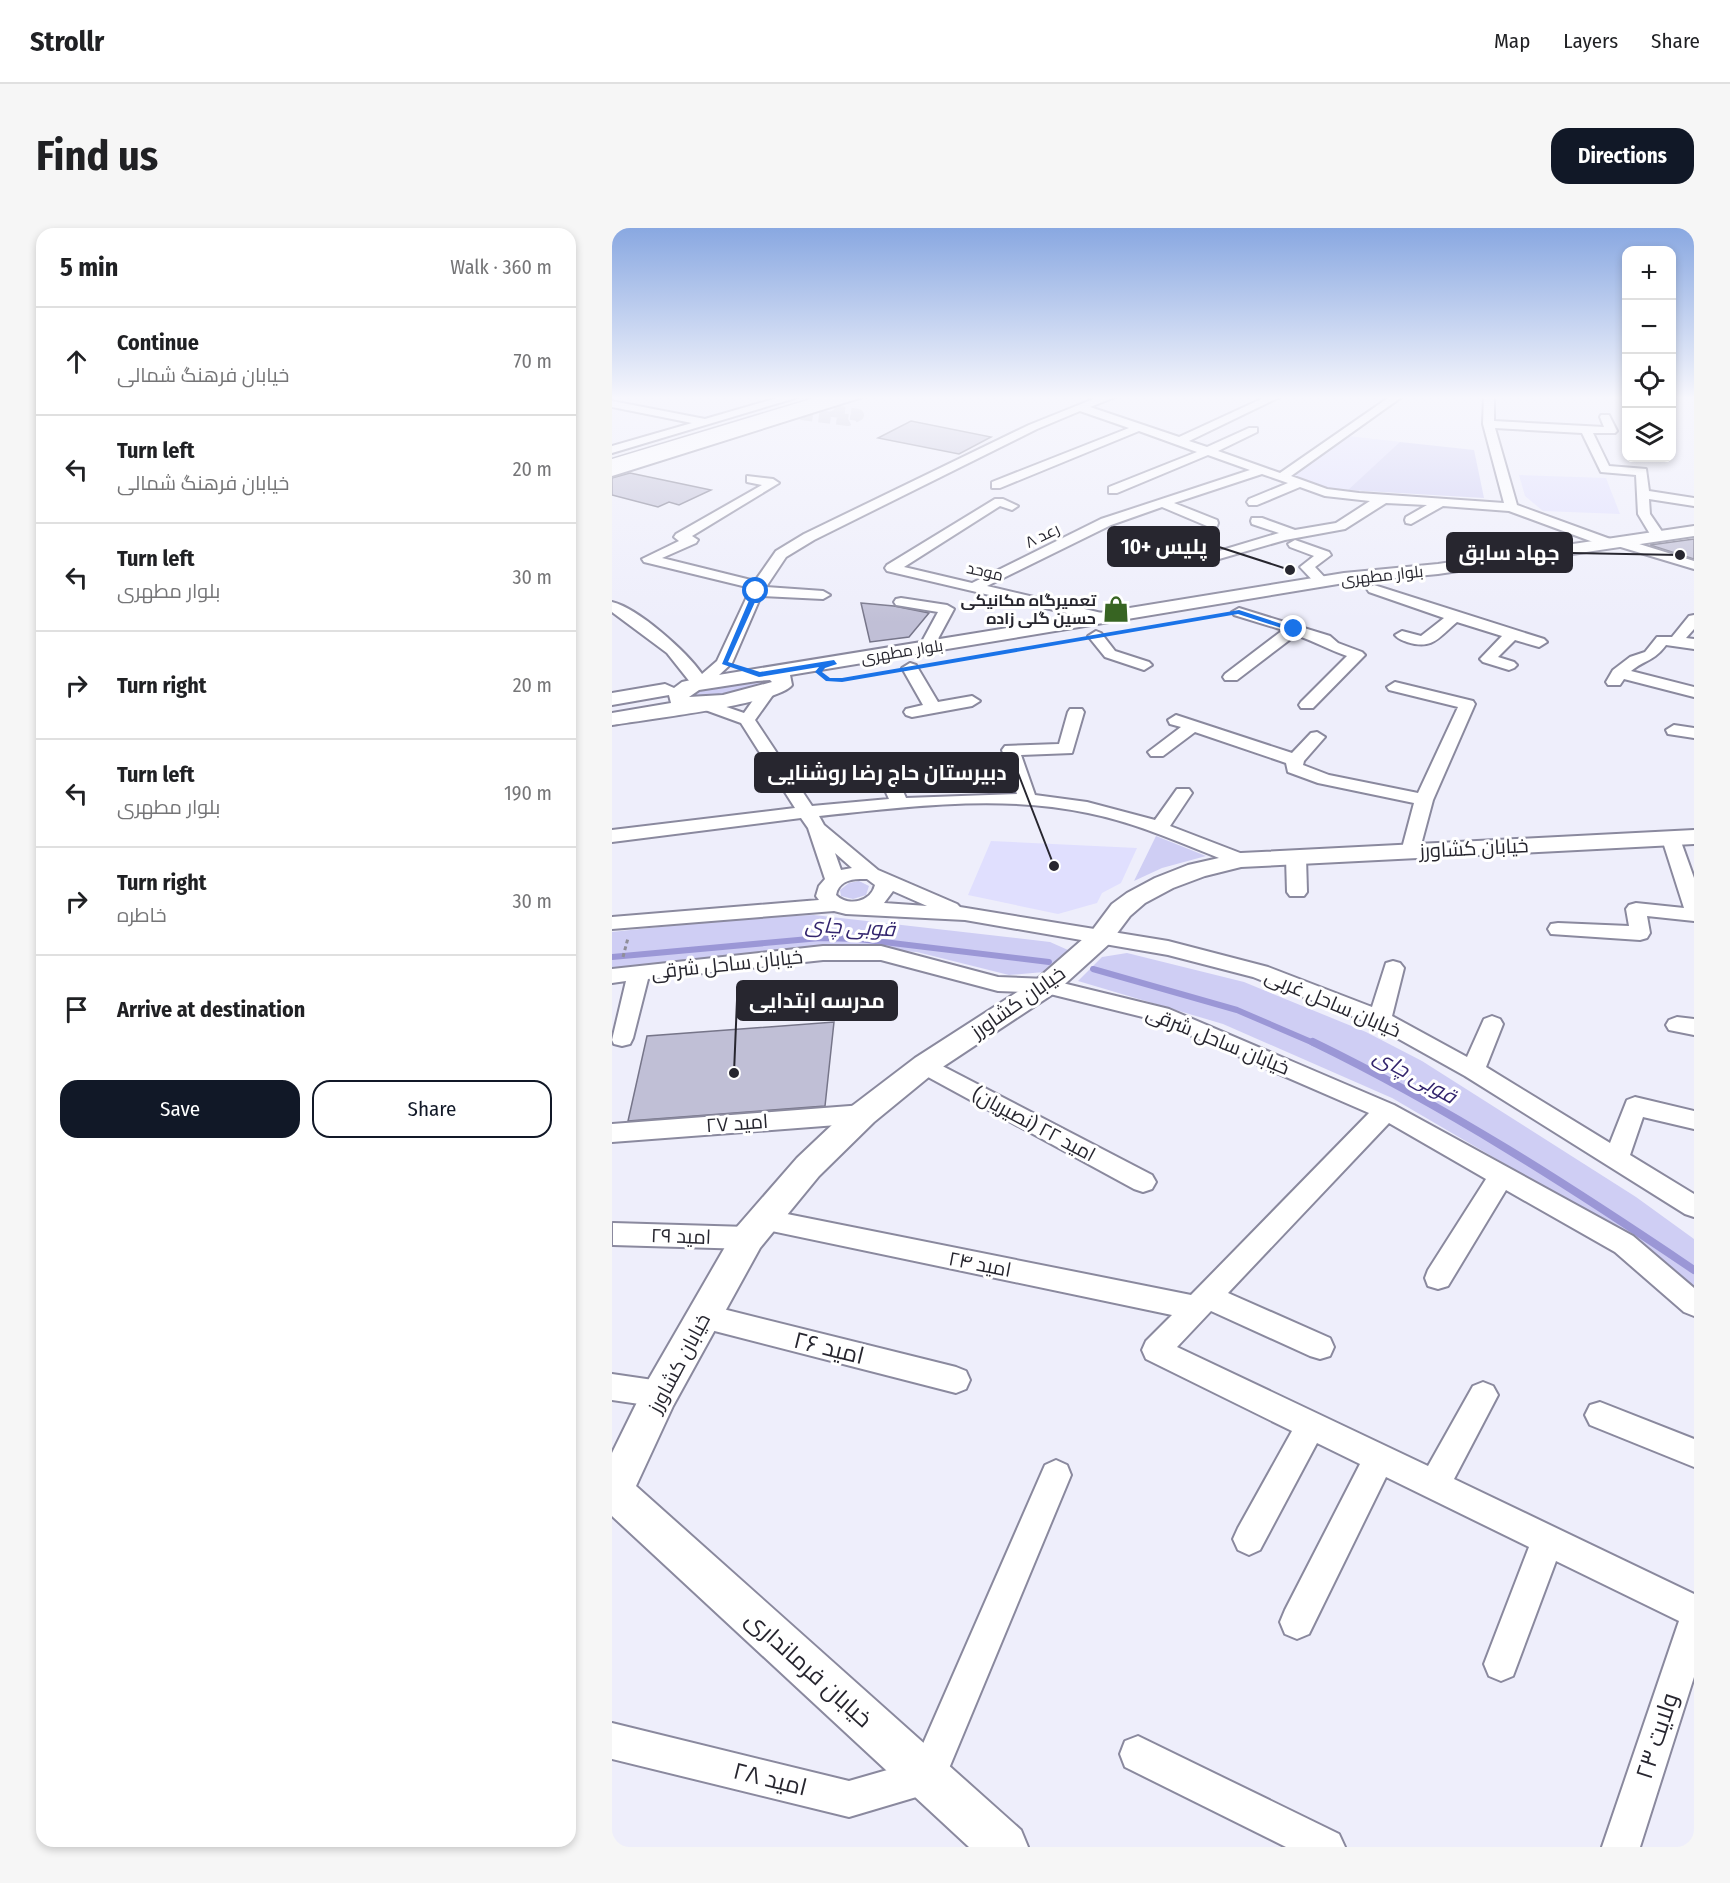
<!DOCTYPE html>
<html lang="en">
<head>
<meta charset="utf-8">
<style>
  :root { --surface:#fff; --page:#f6f6f6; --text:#202124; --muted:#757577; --line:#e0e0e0; --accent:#111827 }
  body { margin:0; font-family:"Fira Sans Condensed",Cairo,sans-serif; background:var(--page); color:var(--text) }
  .controls { position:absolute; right:18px; top:18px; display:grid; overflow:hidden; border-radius:12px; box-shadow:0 3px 9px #0003 }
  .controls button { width:54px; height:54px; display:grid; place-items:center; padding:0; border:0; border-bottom:2px solid var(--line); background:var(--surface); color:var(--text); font:30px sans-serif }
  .stop { position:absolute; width:18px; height:18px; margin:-14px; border:4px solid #1a73e8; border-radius:50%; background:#fff }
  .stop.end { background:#1a73e8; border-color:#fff; box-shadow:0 2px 6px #0008 }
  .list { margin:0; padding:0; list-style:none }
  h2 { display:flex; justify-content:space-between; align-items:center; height:78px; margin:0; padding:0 24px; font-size:26px }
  h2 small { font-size:20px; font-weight:400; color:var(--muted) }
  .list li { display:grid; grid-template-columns:39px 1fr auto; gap:18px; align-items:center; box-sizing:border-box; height:108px; padding:0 24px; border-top:2px solid var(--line) }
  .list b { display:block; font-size:22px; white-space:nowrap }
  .list p { margin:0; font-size:20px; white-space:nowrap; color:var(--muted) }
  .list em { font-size:20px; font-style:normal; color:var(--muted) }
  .actions { display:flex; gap:12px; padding:18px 24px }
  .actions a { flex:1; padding:14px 0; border:2px solid var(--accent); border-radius:18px; text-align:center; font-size:21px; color:var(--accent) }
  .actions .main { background:var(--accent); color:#fff }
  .icon { flex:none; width:33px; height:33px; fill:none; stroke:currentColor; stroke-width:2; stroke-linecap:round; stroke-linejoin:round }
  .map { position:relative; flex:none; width:1082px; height:1619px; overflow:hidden; border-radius:18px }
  header { display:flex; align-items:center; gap:36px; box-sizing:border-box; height:84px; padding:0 30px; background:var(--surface); border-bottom:2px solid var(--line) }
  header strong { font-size:28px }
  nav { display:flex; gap:33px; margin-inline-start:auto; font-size:21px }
  .intro { display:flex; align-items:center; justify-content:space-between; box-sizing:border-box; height:144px; padding:0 36px }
  h1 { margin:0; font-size:42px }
  .button { padding:15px 27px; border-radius:18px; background:var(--accent); color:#fff; font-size:21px; font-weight:700 }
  main { display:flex; gap:36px; padding:0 36px }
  aside { flex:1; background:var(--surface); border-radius:18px; box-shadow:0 3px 9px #0003 }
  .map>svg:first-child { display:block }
  .built { fill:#e0dffe }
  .green { fill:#cfcef4 }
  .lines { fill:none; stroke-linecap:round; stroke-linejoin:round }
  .stream-far1 { stroke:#9b97d6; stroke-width:6 }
  .stream { stroke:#9b97d6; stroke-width:8 }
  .building { fill:#c0bfd6; stroke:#767589; stroke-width:1.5 }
  .minor-tunnel { stroke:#c6c6d2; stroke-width:12; stroke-dasharray:12 6; stroke-linecap:butt }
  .minor-casing { stroke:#8a899e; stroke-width:4 }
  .major-casing { stroke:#8a899e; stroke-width:4 }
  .highway-casing { stroke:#8a899e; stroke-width:3 }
  .path { stroke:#8f8e99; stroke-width:3; stroke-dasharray:4 3; stroke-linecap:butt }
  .minor { fill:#fff; fill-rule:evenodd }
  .major { fill:#fff; fill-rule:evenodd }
  .highway { fill:#fff; fill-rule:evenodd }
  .route { fill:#1a73e8 }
  .labels { text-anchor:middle; stroke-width:6; stroke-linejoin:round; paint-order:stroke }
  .far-street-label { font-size:16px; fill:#27262f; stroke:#fff }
  .far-poi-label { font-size:16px; font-weight:bold; fill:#27262f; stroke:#fff; text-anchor:end }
  .street-label { font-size:20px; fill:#27262f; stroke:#fff }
  .water-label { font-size:21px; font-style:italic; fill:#33256e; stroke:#fff }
  .near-street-label { font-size:24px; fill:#27262f; stroke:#fff }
  .leader { fill:none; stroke:#27262f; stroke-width:2 }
  .callout-dot { fill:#27262f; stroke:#fff; stroke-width:2 }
  .callout { fill:#27262f; stroke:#27262f; stroke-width:2 }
  .callout-label { font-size:21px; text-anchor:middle; font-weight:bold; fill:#fff }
</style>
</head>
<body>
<header>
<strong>Strollr</strong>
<nav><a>Map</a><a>Layers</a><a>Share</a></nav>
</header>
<div class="intro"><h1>Find us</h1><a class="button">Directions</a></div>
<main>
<aside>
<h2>5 min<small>Walk · 360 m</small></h2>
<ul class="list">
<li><svg class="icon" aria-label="ahead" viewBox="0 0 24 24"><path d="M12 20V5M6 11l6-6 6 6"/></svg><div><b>Continue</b><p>خیابان فرهنگ شمالی</p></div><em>70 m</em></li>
<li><svg class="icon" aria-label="left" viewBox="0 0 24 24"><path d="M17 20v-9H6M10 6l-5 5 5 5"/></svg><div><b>Turn left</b><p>خیابان فرهنگ شمالی</p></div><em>20 m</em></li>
<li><svg class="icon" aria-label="left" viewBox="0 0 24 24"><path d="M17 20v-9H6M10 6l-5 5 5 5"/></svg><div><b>Turn left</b><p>بلوار مطهری</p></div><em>30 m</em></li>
<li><svg class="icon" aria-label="right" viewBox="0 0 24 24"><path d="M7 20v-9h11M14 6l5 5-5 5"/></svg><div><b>Turn right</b></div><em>20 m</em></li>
<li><svg class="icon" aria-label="left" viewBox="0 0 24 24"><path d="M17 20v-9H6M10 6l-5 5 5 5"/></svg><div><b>Turn left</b><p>بلوار مطهری</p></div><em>190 m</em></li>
<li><svg class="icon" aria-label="right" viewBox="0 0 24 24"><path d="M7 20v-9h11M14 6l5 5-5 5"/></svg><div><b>Turn right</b><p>خاطره</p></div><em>30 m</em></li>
<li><svg class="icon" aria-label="arrive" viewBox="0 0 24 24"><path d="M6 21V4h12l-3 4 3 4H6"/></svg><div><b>Arrive at destination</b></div></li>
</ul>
<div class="actions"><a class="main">Save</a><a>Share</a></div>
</aside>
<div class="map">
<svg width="1082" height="1619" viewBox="0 0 1082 1619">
  <rect width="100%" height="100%" fill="#eeeefb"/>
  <g class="built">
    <path d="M736,208L789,214L736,262L729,264L684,250L681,245Z"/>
    <path d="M907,247L994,250L1008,286L931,283L913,268Z"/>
    <path d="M379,613L525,620L509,655L490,665L485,675L446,686L356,667Z"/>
  </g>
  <g class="green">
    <path d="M788,214L862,222L872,270L736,262Z"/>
    <path d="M155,452L157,455L153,460L90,471L80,467C87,456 139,454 155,452Z"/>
    <path d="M544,608L594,628L550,640L522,653Z"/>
    <path d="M247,653L257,658L254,667L241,671L229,668L228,662L237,655Z"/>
    <path d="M202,687L438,714L456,722L432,744L397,747L305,724L207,719L0,740V704L131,690Z"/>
    <path d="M515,725L632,754L754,804L810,833L1024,969L1082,1011V1061L965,978L780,870L611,796L466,753L490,729Z"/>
  </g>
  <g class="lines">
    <g class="stream-far1">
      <path d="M0,729L208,710L247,711L437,734"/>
      <path d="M481,741L625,782L704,816"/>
    </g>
    <path class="stream" d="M701,814C835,879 959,959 1082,1042"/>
  </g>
  <g class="building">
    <path d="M299,193L379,209L347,226L266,210Z"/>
    <path d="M18,245L99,262L67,277L57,274L46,279L0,267V250Z"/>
    <path d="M1082,311V331L1038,317Z"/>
    <path d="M249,375L282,378L317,385L297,409L258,414Z"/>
    <path d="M222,794L213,878L16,893L35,808Z"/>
  </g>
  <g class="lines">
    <path class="minor-tunnel" d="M189,186L236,192L246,187L222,183L219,177"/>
    <defs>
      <g id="minor">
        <path d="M172,168H190L0,225V218L80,195L0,179V173L93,191Z"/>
        <path d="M237,168H254L0,248V240Z"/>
        <path d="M489,168H506L478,179L567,209L656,168H670L577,213L595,219L637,200H645V204L606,223L668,245L779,168H791L679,248L715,261L747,265L892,275L871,196L872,168H882V193L992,199L988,189L989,187H997L1005,203L1003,205H981L997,238L1034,241L1037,263L1082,270V278L1037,271L1038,286L1053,308L1051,311H1041L1026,286L1024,247L989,244L970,205L883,200L905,277L1001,312L1011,311L1082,333V341L1002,317L992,318L897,283L831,278L799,296L794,295L793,292L794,289L815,277L774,275L733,301L673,312L607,331L548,314L546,311L553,307L607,323L667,305L640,296L639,293L640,290H650L683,302L724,295L758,273L713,268L688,259L645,277H637L635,274L637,271L676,255L650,246L562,275L605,292L606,295L605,298H595L550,279L499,297L375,358L498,387L500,390L498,393L493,394L275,343L273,340L275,337L383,271H391L406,278L400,282L388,278L292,339L360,355L489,291L638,242L596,227L505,265H497V259L585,224L527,203L388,260H380V254L517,200L468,183L425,201L202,312L174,329L154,359L211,363L218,367L211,371L149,368L120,435L94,459H82L55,425L0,384V374C26,380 75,424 90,446L105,433L139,360L32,334L30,331L67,313L62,309L64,306L150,257L135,254V248L161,251L167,255L80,308L86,312L84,315L50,330L143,353L164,323L192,306L417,197Z"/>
        <path d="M683,312L717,324L719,327L703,339L717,354L715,357H705L688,339L702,328L678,319L676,316Z"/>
        <path d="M762,357L932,411L935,414L927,419L903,412L886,429L902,434L905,437L902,440L897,442L871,434L868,431L890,408L845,394C826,410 821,422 795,414C790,412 786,411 783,407L790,403L809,408L832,390L757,364L755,361Z"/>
        <path d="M289,370L335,377L342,381L320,422H310L307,419L326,384L284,377L282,374L284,371Z"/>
        <path d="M627,380L718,408L726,415L750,424L753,427L701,480H689L687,477L689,474L735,428C717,422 702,413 684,407L625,452H613L611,449L613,446L671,402L622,387L620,384Z"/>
        <path d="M1082,387V401L1074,410L1082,411V421L1054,417C1041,434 1034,431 1019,443L1082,459V469L1012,451L1008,457H996L994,454L1001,442L1018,429L1033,424L1045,409H1060L1077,388Z"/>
        <path d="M484,403L489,405L503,423L537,434L540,437L532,442L493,429L476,408Z"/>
        <path d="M298,435L304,437L326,474L360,468L368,473L360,478L300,489L294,487L292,484L294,481L311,477L290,440Z"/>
        <path d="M783,454L861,473L863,476L821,572L806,628H792L789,624L802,575L706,555L676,544L674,535L583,504L551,528H539L536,524L569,499L558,496L556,492L564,487L680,525L699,505L705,504L713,509L692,533L691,537L717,547L806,565L846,479L777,462L775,459Z"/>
        <path d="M155,459L163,464L143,492L200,578L277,571L261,536L264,532H276L279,536L294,570L405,566L390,522L393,518L447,516L456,484L458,481H470L472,484L460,525L409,527L423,567L475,574L543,592L565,561H577L580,565L558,598L636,628L639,632L636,636H622C574,617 526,595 476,585C388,566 294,579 207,588L212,597L266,642L345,676L348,679L556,713L656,739L760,779L774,735L781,733L788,735L792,740L780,788L855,829L872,791L880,788L888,791L891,796L874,839L998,915L1015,872L1023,869L1082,883V901L1031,889L1018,927L1082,966V989L1073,986L853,848L760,796L641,749L556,727L353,692L234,686L222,683L0,701V689L207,672L204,668L207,658L213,651L196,600L189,590L0,614V602L183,580L129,495L85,479L83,476L91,471L132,485L149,461ZM223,625L240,640L229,642ZM248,651H255L263,657C259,674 236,679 224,667C226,655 237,651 248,651ZM281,663L315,678L272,675Z"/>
        <path d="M1062,497L1082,500V510L1056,506L1054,502Z"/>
        <path d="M1059,605L1066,607L1068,611L1082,650V693L1035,688L1038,705L1035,710L1028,712L939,706L936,701L939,696L946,695L1017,698L1014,681L1017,677L1024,675L1072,680L1050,611L1052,607Z"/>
        <path d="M684,623L691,625L694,629L695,664L692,668H678L675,664L674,629L677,625Z"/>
        <path d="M211,718H269L386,749L434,751L557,781L782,877L1021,1008L1082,1060V1088L1072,1084L1003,1024L894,962L836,1058L826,1061L816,1058L813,1050L816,1042L874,951L777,895L616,1065L718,1110L722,1119L718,1128L708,1131L698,1128L599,1083L565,1119L816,1238L861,1158L871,1154L881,1158L886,1167L842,1251L1082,1366V1449L1028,1619H990L1067,1393L944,1333L901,1448L889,1453L877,1448L872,1436L917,1319L774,1249L697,1406L685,1411L673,1406L668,1394L673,1382L748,1236L705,1215L648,1322L637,1327L626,1322L621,1311L626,1300L680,1203L534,1131L530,1122L534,1113L560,1087L150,1001L141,998L137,991L141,984L150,981L579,1067L757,885L543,792L434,765L386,763L269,732H211L36,751L21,810L18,816L10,818L2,816L0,812L14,753L0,755V741Z"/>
        <path d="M1065,789L1082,791V807L1057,802L1054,797L1057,792Z"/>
        <path d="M313,829L540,947L544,954L540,961L531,964L522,961L305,843L301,837L305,831Z"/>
        <path d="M251,877L259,880L263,886L259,892L251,895L0,914V896Z"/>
        <path d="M1,995L136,999L145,1002L149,1010L145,1018L136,1021L1,1017Z"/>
        <path d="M91,1076L344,1139L354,1143L358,1152L354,1161L344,1165L91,1100L81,1096L77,1088L81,1080Z"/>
        <path d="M0,1146L48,1153L58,1157L63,1166L58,1175L48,1179L0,1172Z"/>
        <path d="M988,1174L1082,1211V1239L978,1197L973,1187L978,1177Z"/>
        <path d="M444,1232L455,1237L459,1247L328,1562L237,1589L0,1531V1495L237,1553L303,1534L433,1237Z"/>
        <path d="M526,1508L727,1606L733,1619H674L513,1539L508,1526L513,1513Z"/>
      </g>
      <g id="major">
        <path d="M1082,298V308L826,346L732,355L178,447L180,457C167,476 29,492 0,497V485L59,475L57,467L0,477V465L53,456L62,460L70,454L88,450L732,345L826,336ZM145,453L158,452L160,454L111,467L77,469L87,462Z"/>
        <path d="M1082,602V616L629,639L593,648L561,660L533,675L518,688L497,716L444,764L323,844L262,894L207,948L148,1020L61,1178L24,1258L409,1602L416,1619H357L0,1288V1225L35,1154L124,1000L185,930L240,878L303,830L424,752L479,704L500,676L515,665L543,650L576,637L629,625Z"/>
      </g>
      <path id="highway" d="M209,168H234L232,171L0,242V231Z"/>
    </defs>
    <use href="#minor" class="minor-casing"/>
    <use href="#major" class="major-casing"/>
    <use href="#highway" class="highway-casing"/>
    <path class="path" d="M11,729L16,710"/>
    <use href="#minor" class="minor"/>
    <use href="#major" class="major"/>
    <use href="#highway" class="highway"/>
  </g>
  <linearGradient id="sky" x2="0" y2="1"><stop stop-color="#89a8e1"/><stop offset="0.43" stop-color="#f7f7fd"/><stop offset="1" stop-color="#f7f7fd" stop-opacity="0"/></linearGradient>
  <rect width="1082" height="395" fill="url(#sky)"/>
  <path class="route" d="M144,361L148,363L116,434L148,444L222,432L225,436L213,440L210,444L218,450H230L627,382L685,401L679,403L626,386L230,454L214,453L203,444L207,439L147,449L110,436L141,363Z"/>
  <defs>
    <symbol id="shop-bare" viewBox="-9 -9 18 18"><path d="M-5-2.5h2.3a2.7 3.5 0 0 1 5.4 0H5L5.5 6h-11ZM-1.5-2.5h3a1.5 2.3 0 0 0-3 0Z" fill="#376422" stroke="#fff" stroke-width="2.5" paint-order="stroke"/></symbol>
  </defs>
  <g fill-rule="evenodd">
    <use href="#shop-bare" x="485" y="362" width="38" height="38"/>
  </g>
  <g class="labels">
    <g class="far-street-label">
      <text transform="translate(430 307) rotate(-26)" y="6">رعد ۸</text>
      <text transform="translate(373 343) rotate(13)" y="6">موحد</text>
      <text transform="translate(770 347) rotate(-6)" y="6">بلوار مطهری</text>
      <text transform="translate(290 423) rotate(-9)" y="6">بلوار مطهری</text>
    </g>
    <g class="far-poi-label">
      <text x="484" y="378">تعمیرگاه مکانیکی<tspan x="484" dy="18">حسین گلی زاده</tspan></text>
    </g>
    <g class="street-label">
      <text transform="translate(862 620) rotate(-3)" y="7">خیابان کشاورز</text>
      <text transform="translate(115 736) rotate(-6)" y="7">خیابان ساحل شرقی</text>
      <text transform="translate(406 774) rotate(-35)" y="7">خیابان کشاورز</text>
      <text transform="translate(721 775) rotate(23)" y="7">خیابان ساحل غربی</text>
      <text transform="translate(606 812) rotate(22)" y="7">خیابان ساحل شرقی</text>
      <text transform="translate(125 895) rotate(-4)" y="7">امید ۲۷</text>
      <text transform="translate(422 896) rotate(28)" y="7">امید ۲۲ (نصیریان)</text>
      <text transform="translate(69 1008) rotate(2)" y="7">امید ۲۹</text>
      <text transform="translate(368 1036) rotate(11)" y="7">امید ۲۴</text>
      <text transform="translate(67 1135) rotate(-62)" y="7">خیابان کشاورز</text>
    </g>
    <g class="water-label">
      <text transform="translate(238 699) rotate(3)" y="7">قوبی چای</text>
      <text transform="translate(803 848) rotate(29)" y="7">قوبی چای</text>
    </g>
    <g class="near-street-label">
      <text transform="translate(217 1120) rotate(14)" y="8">امید ۲۶</text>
      <text transform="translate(197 1441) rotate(42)" y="8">خیابان فرمانداری</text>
      <text transform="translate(1045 1508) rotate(-72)" y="8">ولایت ۲۳</text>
      <text transform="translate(158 1551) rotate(14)" y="8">امید ۲۸</text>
    </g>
  </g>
  <path class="leader" d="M678 342L607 319M1068 327L960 325M442 638L406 545M122 845L125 772"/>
  <g class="callout-dot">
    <circle cx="678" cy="342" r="6"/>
    <circle cx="1068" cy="327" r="6"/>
    <circle cx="442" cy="638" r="6"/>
    <circle cx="122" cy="845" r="6"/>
  </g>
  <g class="callout">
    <rect x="496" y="299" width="111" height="39" rx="6"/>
    <rect x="835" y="305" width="125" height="39" rx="6"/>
    <rect x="143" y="525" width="263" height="39" rx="6"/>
    <rect x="125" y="753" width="160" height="39" rx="6"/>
  </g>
  <g class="callout-label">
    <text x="552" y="326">پلیس +10</text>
    <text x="897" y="332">جهاد سابق</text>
    <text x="275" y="552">دبیرستان حاج رضا روشنایی</text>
    <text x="205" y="780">مدرسه ابتدایی</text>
  </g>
</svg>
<div class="controls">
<button>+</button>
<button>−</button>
<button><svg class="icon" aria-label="locate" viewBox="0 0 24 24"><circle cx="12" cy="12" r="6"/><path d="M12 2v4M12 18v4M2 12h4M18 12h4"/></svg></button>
<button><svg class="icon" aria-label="layers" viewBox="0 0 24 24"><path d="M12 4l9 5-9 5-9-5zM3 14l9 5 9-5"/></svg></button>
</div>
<div class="stop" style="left:144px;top:363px"></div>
<div class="stop end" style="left:682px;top:401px"></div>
</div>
</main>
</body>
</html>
